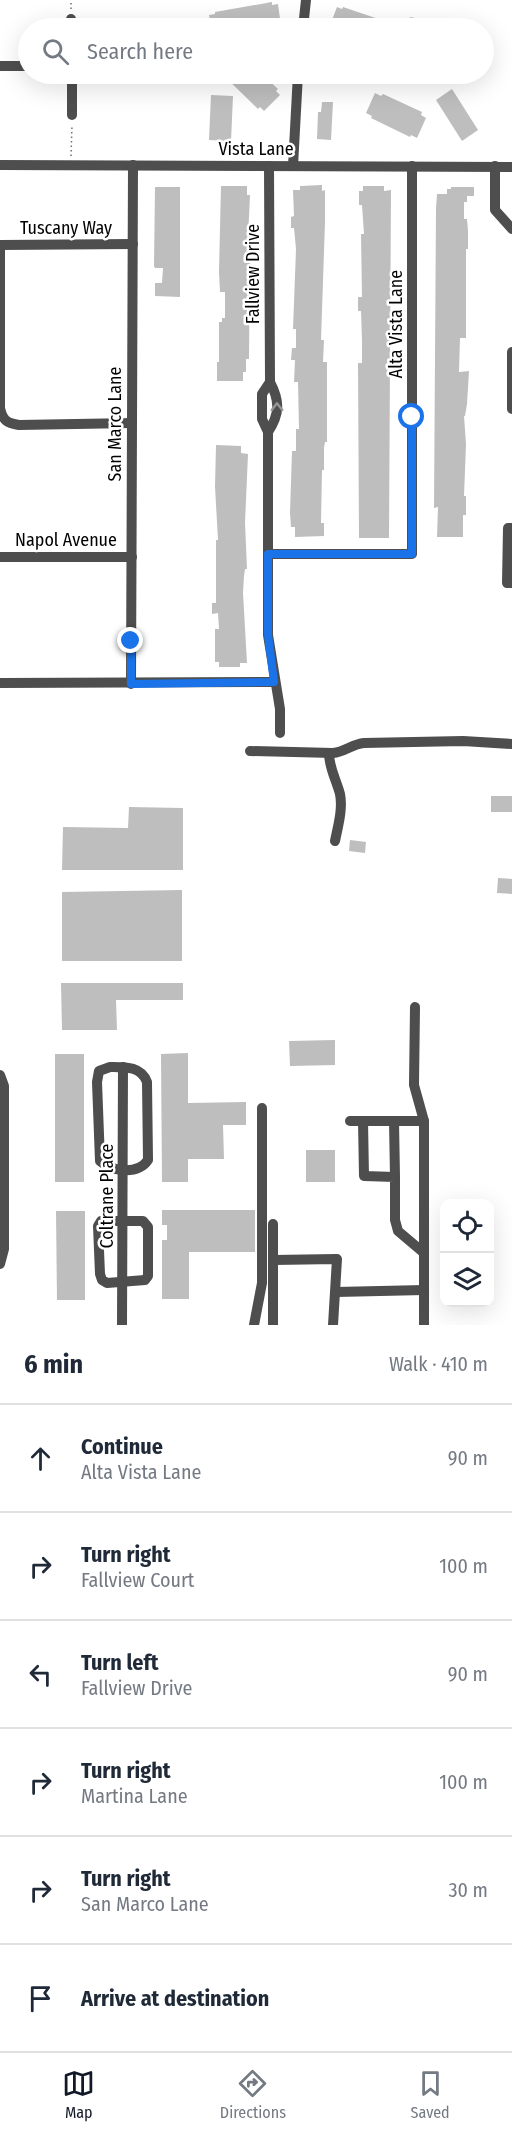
<!DOCTYPE html>
<html lang="en">
<head>
<meta charset="utf-8">
<style>
  :root { --surface:#fff; --page:#f6f6f7; --text:#1f2937; --muted:#747a83; --line:#e0e1e3; --accent:#111827 }
  body { margin:0; font-family:"Fira Sans Condensed",sans-serif; background:var(--page); color:var(--text) }
  .controls { position:absolute; right:18px; bottom:18px; display:grid; overflow:hidden; border-radius:12px; box-shadow:0 6px 24px #0002 }
  .controls button { width:54px; height:54px; display:grid; place-items:center; padding:0; border:0; border-bottom:2px solid var(--line); background:var(--surface); color:var(--text); font:30px sans-serif }
  .stop { position:absolute; width:18px; height:18px; margin:-14px; border:4px solid #1a73e8; border-radius:50%; background:#fff }
  .stop.end { background:#1a73e8; border-color:#fff; box-shadow:0 2px 6px #0008 }
  .list { margin:0; padding:0; list-style:none }
  h2 { display:flex; justify-content:space-between; align-items:center; height:78px; margin:0; padding:0 24px; font-size:26px }
  h2 small { font-size:20px; font-weight:400; color:var(--muted) }
  .list li { display:grid; grid-template-columns:39px 1fr auto; gap:18px; align-items:center; box-sizing:border-box; height:108px; padding:0 24px; border-top:2px solid var(--line) }
  .list b { display:block; font-size:22px; white-space:nowrap }
  .list p { margin:0; font-size:20px; white-space:nowrap; color:var(--muted) }
  .list em { font-size:20px; font-style:normal; color:var(--muted) }
  .icon { flex:none; width:33px; height:33px; fill:none; stroke:currentColor; stroke-width:2; stroke-linecap:round; stroke-linejoin:round }
  .map { position:relative; flex:none; width:512px; height:1325px; overflow:hidden }
  .search { position:absolute; background:var(--surface); box-shadow:0 6px 24px #0002; left:18px; right:18px; top:18px; height:66px; display:flex; align-items:center; gap:15px; box-sizing:border-box; padding:0 21px; border-radius:33px; color:var(--muted); font-size:22px }
  .sheet { height:726px; background:var(--surface) }
  nav { display:flex; justify-content:space-around; align-items:center; box-sizing:border-box; height:84px; border-top:2px solid var(--line); background:var(--surface); font-size:16px; color:var(--muted) }
  nav a { display:grid; justify-items:center; gap:3px }
  nav .on { color:var(--accent) }
  .map>svg:first-child { display:block }
  .building { fill:#bebebe }
  .lines { fill:none; stroke-linecap:round; stroke-linejoin:round }
  .path { stroke:#707070; stroke-width:1.5; stroke-dasharray:1.5 3; stroke-linecap:butt }
  .minor { stroke:#4e4e4e; stroke-width:10 }
  .oneway { stroke:#959595 }
  .route { stroke:#1a73e8; stroke-width:8 }
  .labels { text-anchor:middle; stroke-width:5; stroke-linejoin:round; paint-order:stroke }
  .street-label { font-size:18px; fill:#000; stroke:#fff }
</style>
</head>
<body>
<div class="map">
<svg width="512" height="1325" viewBox="0 0 512 1325">
  <rect width="100%" height="100%" fill="#fff"/>
  <g class="building">
    <path d="M272,2V5L278,4L281,26L275,27L276,28H211L209,15L215,14V12Z"/>
    <path d="M337,7L342,9L343,7L405,28H329Z"/>
    <path d="M410,17L449,25V28H408Z"/>
    <path d="M222,74H262L278,89L276,91L280,95L264,111L260,107L258,109Z"/>
    <path d="M452,89L478,130L462,141L436,100Z"/>
    <path d="M375,93L381,96L383,94L422,112L421,115L426,118L417,138L411,135L410,137L371,118L372,116L366,113Z"/>
    <path d="M211,95L233,96L231,141L209,140Z"/>
    <path d="M322,102H333L331,140L317,139L318,112H321Z"/>
    <path d="M322,185V191L325,190V222L321,340H324L323,362H327V442H325L324,448V470H322L321,523H324V536L295,537V527H291L290,513L292,451H296V429H299L298,382H294L295,360H291L292,348H296V329H293L296,249L294,228H291V217L294,216L293,190H300V186Z"/>
    <path d="M221,186H247V195H250L248,238H250V254L249,359H246V372H243V381H217V362H219V322H222V318H225V292H220L219,272Z"/>
    <path d="M363,186H384V191L391,190L389,538H359L358,363H362V341L361,311H358V297H362L361,234H364L362,205H359V191H363Z"/>
    <path d="M155,187H180V297L155,296V283H162L163,268H155L154,266Z"/>
    <path d="M451,187H474V196H467V202H464V219H467L468,231V249H466V338H460L459,372L469,371L467,404L465,416H464L466,444L464,496H466V515H463V537H437L438,507L434,508L436,208L437,194H447V189H451Z"/>
    <path d="M216,445L241,446V453L248,454L245,523L247,569H245L244,576L243,593L247,663H240V667H219V662H215V629H219L218,613L212,614V603H216V540H218L215,487Z"/>
    <rect x="491" y="796" width="21" height="16"/>
    <path d="M129,807L183,808V870H62L63,827L128,828Z"/>
    <path d="M350,840L366,842L365,853L349,851Z"/>
    <path d="M498,878L512,879V894L497,893Z"/>
    <path d="M182,890V961H62V892Z"/>
    <path d="M61,983H183V1000H116L117,1030H62Z"/>
    <path d="M335,1040V1065L290,1066L289,1041Z"/>
    <path d="M188,1053V1103L246,1102V1125H223L224,1159H188V1182H162L161,1054Z"/>
    <rect x="55" y="1054" width="29" height="128"/>
    <rect x="306" y="1150" width="29" height="32"/>
    <path d="M162,1210H255V1252H189V1299H162V1240H167V1225H162Z"/>
    <path d="M56,1211H85V1300H57Z"/>
  </g>
  <g class="lines">
    <g class="path">
      <path d="M71,9V0"/>
      <path d="M71,156L72,125"/>
    </g>
    <g class="minor">
      <path d="M71,19V28"/>
      <path d="M303,28L306,0"/>
      <path d="M0,66H28"/>
      <path d="M72,74V115"/>
      <path d="M0,165L512,167"/>
      <path d="M293,166L298,74"/>
      <path d="M495,166V210L512,229"/>
      <path d="M0,245V408C3,421 7,423 19,425L132,423"/>
      <path d="M0,245L133,244"/>
      <path d="M512,352V409"/>
      <path d="M270,382L262,394V419L268,432V635L280,709V733"/>
      <path d="M268,432C280,414 280,401 270,382L269,166"/>
      <path d="M512,528H508L507,583H512"/>
      <path d="M268,554H412V166"/>
      <path d="M0,557H132"/>
      <path d="M0,683L274,682"/>
      <path d="M131,684L133,165"/>
      <path d="M250,751L333,753C345,752 352,744 364,743L463,741L512,744"/>
      <path d="M329,753C329,768 336,779 340,794C343,809 338,826 335,841"/>
      <path d="M415,1007L414,1085L424,1121V1325"/>
      <path d="M110,1067C125,1067 141,1066 147,1082L148,1160C138,1175 112,1172 100,1161L97,1082L99,1071Z"/>
      <path d="M0,1075L4,1086V1249L0,1264"/>
      <path d="M350,1121H424"/>
      <path d="M363,1121L364,1176L395,1177V1220L398,1231L424,1253"/>
      <path d="M394,1121L395,1177"/>
      <path d="M101,1221H143L148,1227V1276L145,1280L107,1283L102,1280L100,1274L98,1226Z"/>
      <path d="M273,1224V1325"/>
      <path d="M273,1260L337,1259L333,1325"/>
      <path d="M336,1292L424,1290"/>
      <path d="M122,1325L123,1067"/>
      <path d="M254,1325L262,1283V1108"/>
    </g>
  </g>
  <defs><path id="oneway-chevron" d="M-2-3.5L2.5 0L-2 3.5" fill="none" stroke-width="1.6" stroke-linecap="round" stroke-linejoin="round" transform="scale(1.5)"/></defs>
  <use class="oneway" href="#oneway-chevron" transform="translate(277 407) rotate(-91)"/>
  <g class="lines">
    <path class="route" d="M131,641V684L274,682L268,635V554H412V417"/>
  </g>
  <g class="labels">
    <g class="street-label">
      <text x="256" y="155">Vista Lane</text>
      <text x="66" y="234">Tuscany Way</text>
      <text transform="translate(253 274) rotate(-90)" y="6">Fallview Drive</text>
      <text transform="translate(396 324) rotate(-90)" y="6">Alta Vista Lane</text>
      <text transform="translate(115 424) rotate(-90)" y="6">San Marco Lane</text>
      <text x="66" y="546">Napol Avenue</text>
      <text transform="translate(107 1196) rotate(-90)" y="6">Coltrane Place</text>
    </g>
  </g>
</svg>
<div class="controls">
<button><svg class="icon" aria-label="locate" viewBox="0 0 24 24"><circle cx="12" cy="12" r="6"/><path d="M12 2v4M12 18v4M2 12h4M18 12h4"/></svg></button>
<button><svg class="icon" aria-label="layers" viewBox="0 0 24 24"><path d="M12 4l9 5-9 5-9-5zM3 14l9 5 9-5"/></svg></button>
</div>
<div class="stop" style="left:412px;top:417px"></div>
<div class="stop end" style="left:131px;top:641px"></div>
<div class="search"><svg class="icon" aria-label="search" viewBox="0 0 24 24"><circle cx="10" cy="10" r="6"/><path d="M15 15l6 6"/></svg>Search here</div>
</div>
<section class="sheet">
<h2>6 min<small>Walk · 410 m</small></h2>
<ul class="list">
<li><svg class="icon" aria-label="ahead" viewBox="0 0 24 24"><path d="M12 20V5M6 11l6-6 6 6"/></svg><div><b>Continue</b><p>Alta Vista Lane</p></div><em>90 m</em></li>
<li><svg class="icon" aria-label="right" viewBox="0 0 24 24"><path d="M7 20v-9h11M14 6l5 5-5 5"/></svg><div><b>Turn right</b><p>Fallview Court</p></div><em>100 m</em></li>
<li><svg class="icon" aria-label="left" viewBox="0 0 24 24"><path d="M17 20v-9H6M10 6l-5 5 5 5"/></svg><div><b>Turn left</b><p>Fallview Drive</p></div><em>90 m</em></li>
<li><svg class="icon" aria-label="right" viewBox="0 0 24 24"><path d="M7 20v-9h11M14 6l5 5-5 5"/></svg><div><b>Turn right</b><p>Martina Lane</p></div><em>100 m</em></li>
<li><svg class="icon" aria-label="right" viewBox="0 0 24 24"><path d="M7 20v-9h11M14 6l5 5-5 5"/></svg><div><b>Turn right</b><p>San Marco Lane</p></div><em>30 m</em></li>
<li><svg class="icon" aria-label="arrive" viewBox="0 0 24 24"><path d="M6 21V4h12l-3 4 3 4H6"/></svg><div><b>Arrive at destination</b></div></li>
</ul>
</section>
<nav>
<a class="on"><svg class="icon" aria-label="map" viewBox="0 0 24 24"><path d="M3 6l6-2 6 2 6-2v14l-6 2-6-2-6 2zM9 4v14M15 6v14"/></svg>Map</a>
<a><svg class="icon" aria-label="directions" viewBox="0 0 24 24"><path d="M12 3l9 9-9 9-9-9zM9 14v-3h6M13 9l2 2-2 2"/></svg>Directions</a>
<a><svg class="icon" aria-label="saved" viewBox="0 0 24 24"><path d="M7 4h10v16l-5-4-5 4z"/></svg>Saved</a>
</nav>
</body>
</html>
